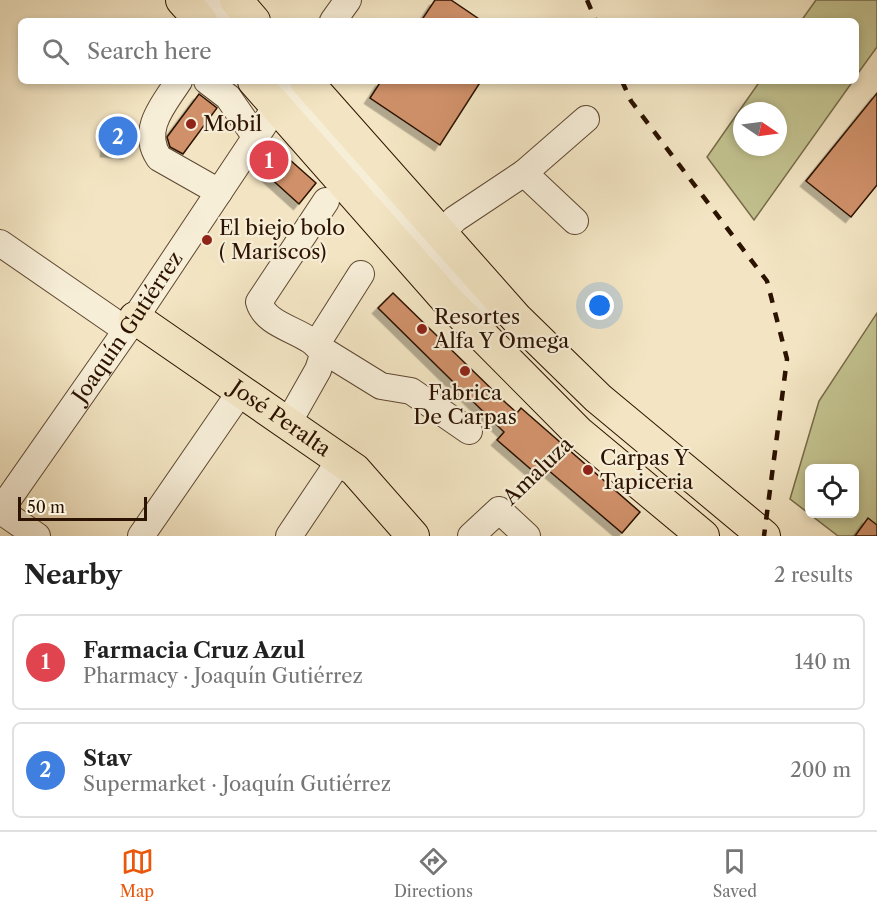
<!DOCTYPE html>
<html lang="en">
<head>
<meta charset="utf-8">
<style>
  :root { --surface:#fff; --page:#f6f6f6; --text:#222; --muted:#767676; --line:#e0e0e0; --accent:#ea580c }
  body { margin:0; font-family:"Libre Caslon Text",serif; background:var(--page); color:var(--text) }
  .controls { position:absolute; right:18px; bottom:18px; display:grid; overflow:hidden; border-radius:9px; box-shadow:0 3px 9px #0003 }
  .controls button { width:54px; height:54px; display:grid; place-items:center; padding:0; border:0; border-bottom:2px solid var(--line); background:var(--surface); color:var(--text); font:30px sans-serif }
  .compass { position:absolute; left:733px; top:102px; width:54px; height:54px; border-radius:50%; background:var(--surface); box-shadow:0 3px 9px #0003; rotate:103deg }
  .scale { position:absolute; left:18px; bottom:15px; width:129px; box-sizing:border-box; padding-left:6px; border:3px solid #2c1200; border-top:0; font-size:16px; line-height:21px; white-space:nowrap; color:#2c1200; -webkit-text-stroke:4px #f7eed8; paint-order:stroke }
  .you { position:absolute; left:600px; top:306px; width:21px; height:21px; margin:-15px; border:4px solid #fff; border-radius:50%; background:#1a73e8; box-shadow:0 0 0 9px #1a73e833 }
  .badge { display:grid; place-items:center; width:39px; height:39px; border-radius:50%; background:var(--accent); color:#fff; font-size:20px; font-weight:700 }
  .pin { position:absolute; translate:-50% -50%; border:3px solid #fff; box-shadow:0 2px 6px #0006 }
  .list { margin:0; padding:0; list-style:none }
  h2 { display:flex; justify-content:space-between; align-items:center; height:78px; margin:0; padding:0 24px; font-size:26px }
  h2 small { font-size:20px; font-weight:400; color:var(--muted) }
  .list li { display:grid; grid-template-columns:39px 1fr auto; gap:18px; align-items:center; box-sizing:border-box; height:96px; margin:0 12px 12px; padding:0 12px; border:2px solid var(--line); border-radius:9px }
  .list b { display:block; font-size:22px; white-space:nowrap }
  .list p { margin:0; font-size:20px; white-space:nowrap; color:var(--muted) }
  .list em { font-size:20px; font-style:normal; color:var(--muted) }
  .icon { flex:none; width:33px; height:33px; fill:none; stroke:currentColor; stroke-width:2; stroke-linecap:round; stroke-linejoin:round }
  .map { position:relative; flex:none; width:877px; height:536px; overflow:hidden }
  .search { position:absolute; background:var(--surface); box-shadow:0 3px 9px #0003; left:18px; right:18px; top:18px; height:66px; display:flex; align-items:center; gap:15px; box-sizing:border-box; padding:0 21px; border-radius:9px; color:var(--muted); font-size:22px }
  .sheet { height:294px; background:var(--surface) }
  nav { display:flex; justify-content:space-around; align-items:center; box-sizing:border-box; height:84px; border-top:2px solid var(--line); background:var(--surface); font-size:16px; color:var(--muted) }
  nav a { display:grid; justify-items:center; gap:3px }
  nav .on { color:var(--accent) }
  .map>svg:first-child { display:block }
  .green { fill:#c2c28f; stroke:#776a48; stroke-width:1.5; fill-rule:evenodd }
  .building { fill:#d0916a; stroke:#2c1200; stroke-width:1.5; filter:url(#shadow) }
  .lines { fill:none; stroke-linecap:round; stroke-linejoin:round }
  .minor-casing { stroke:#5e4731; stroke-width:28 }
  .major-casing { stroke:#2c1200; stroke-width:34 }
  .path { stroke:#2c1200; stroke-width:3; stroke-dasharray:4.5 3; stroke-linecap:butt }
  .minor { stroke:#f7eed8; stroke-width:26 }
  .major { stroke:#f3e5c3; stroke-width:32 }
  .rail { stroke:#2c1200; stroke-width:4.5; stroke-dasharray:10 10; stroke-linecap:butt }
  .poi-dot { fill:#8f2418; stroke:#f7eed8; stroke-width:2 }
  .labels { text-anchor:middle; stroke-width:4.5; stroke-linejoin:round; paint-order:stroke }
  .poi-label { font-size:21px; fill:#2c1200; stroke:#f7eed8; text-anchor:start }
  .street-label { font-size:21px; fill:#2c1200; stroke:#f7eed8 }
</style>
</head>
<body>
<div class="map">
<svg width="877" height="536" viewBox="0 0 877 536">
  <defs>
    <filter id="shadow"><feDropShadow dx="-5.5" dy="5.5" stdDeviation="0" flood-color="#0004"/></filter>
  </defs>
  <rect width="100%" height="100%" fill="#f3e5c3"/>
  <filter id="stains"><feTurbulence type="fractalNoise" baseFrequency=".00333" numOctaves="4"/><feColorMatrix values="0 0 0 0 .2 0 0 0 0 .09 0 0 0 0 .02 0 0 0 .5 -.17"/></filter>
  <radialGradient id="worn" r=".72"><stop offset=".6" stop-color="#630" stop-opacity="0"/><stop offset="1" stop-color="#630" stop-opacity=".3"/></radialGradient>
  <g class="green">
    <path d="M816,0H877V47L856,76V21H801Z"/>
    <path d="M760,81H853L754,220L707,157ZM742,111H778V147H742Z"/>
    <path d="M877,313V536H838L790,499L819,401ZM810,469H854V514H810Z"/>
  </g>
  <g class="building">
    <path d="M435,0H451L482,21H421Z"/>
    <path d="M381,81H481L440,145L370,98Z"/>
    <path d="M877,93V185L851,217L806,181Z"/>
    <path d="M199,94L217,108L183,154L170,147L167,137Z"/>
    <path d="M108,119L130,121L128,153L106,151Z"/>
    <path d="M281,152L316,183L299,204L257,166L272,153Z"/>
    <path d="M393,293L506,403L517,413L521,408L640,512L622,533L541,464L534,472L497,440L504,432L378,308Z"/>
    <path d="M868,518L877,525V536H855Z"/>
  </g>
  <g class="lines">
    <defs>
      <g id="minor">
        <path d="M207,0L225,21"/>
        <path d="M333,21L348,0"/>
        <path d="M179,81C164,104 140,130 159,158L219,192"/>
        <path d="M207,81L228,97L255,136"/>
        <path d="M278,81L438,258L493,313"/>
        <path d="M524,173L586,119"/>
        <path d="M440,235L455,219L524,173L575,221"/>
        <path d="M0,243L126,330"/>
        <path d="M316,345L361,274"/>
        <path d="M321,349L381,386L411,391L469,431"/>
        <path d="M288,423L318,370L323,355C313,330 267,330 259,302L326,201"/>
        <path id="s1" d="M0,511L135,318L287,90"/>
        <path d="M1,511L37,536"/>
        <path d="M141,536L241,391"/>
        <path d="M289,536L340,460"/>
        <path d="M471,536L499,510L527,536"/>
      </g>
      <g id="major">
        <path d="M182,0L201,21"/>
        <path d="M236,0L254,21"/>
        <path d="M254,81L445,298L578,432L703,536"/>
        <path d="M306,81L517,319L598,398L764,536"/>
        <path id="s2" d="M135,318L355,470L413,536"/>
      </g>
    </defs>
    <use href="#minor" class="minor-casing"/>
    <use href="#major" class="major-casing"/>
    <path class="path" d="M513,495L562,448"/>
    <use href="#minor" class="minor"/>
    <use href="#major" class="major"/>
    <g class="rail">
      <path d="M587,0L596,21"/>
      <path d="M622,81L631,101L767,281L787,359L764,536"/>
    </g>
  </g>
  <g class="poi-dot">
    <circle cx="191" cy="124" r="6"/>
    <circle cx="207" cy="240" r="6"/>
    <circle cx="422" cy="329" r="6"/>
    <circle cx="465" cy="371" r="6"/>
    <circle cx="588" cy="470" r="6"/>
  </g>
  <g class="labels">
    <g class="poi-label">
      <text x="203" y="131">Mobil</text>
      <text x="219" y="235">El biejo bolo<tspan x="219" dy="24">( Mariscos)</tspan></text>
      <text x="434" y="324">Resortes<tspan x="434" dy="24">Alfa Y Omega</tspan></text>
      <text x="465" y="400" text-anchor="middle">Fabrica<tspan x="465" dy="24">De Carpas</tspan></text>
      <text x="600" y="465">Carpas Y<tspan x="600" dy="24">Tapiceria</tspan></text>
    </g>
    <g class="street-label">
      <text dy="7" stroke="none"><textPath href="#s1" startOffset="224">Joaquín Gutiérrez</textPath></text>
      <text dy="7" stroke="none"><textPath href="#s2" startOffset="177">José Peralta</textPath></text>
      <text transform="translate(538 471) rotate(-44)" y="7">Amaluza</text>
    </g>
  </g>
  <rect width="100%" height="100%" filter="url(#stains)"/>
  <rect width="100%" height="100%" fill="url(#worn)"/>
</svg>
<div class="controls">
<button><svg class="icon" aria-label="locate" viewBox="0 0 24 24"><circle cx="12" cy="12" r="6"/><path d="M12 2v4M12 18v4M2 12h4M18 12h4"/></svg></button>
</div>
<svg class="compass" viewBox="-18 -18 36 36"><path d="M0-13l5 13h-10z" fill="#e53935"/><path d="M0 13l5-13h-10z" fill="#767676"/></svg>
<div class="scale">50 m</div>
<div class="you"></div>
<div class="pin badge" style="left:269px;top:160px;background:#e0444e">1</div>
<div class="pin badge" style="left:118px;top:136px;background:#3f7fe0">2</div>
<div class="search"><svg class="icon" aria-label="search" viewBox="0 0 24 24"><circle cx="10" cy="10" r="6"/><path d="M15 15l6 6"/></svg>Search here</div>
</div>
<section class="sheet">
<h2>Nearby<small>2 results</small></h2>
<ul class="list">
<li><span class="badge" style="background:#e0444e">1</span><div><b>Farmacia Cruz Azul</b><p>Pharmacy · Joaquín Gutiérrez</p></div><em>140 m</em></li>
<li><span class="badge" style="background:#3f7fe0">2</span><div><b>Stav</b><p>Supermarket · Joaquín Gutiérrez</p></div><em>200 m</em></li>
</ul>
</section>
<nav>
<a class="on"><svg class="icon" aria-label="map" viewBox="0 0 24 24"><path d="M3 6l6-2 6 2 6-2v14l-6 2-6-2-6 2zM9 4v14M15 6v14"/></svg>Map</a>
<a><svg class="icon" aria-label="directions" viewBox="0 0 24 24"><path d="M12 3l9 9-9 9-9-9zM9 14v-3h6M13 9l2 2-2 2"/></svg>Directions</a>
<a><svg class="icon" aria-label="saved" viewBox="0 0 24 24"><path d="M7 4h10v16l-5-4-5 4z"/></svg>Saved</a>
</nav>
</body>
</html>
